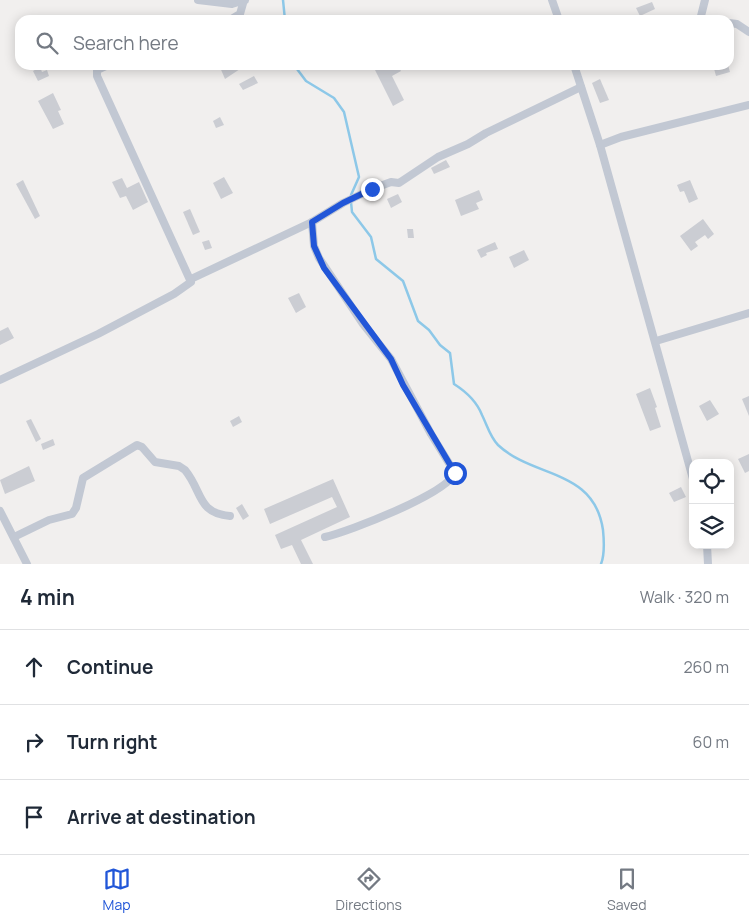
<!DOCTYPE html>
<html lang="en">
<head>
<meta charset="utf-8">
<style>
  :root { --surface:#fff; --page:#f6f6f7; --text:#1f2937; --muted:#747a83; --line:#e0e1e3; --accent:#2156d8 }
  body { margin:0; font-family:Manrope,sans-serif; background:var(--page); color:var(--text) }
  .controls { position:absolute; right:15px; bottom:15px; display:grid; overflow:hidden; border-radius:10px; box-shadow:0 2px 12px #0003 }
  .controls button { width:45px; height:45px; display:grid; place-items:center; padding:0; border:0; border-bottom:1px solid var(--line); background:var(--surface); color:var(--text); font:25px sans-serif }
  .stop { position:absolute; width:15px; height:15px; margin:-11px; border:4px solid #2156d8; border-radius:50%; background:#fff }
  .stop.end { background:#2156d8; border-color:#fff; box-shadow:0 1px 5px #0008 }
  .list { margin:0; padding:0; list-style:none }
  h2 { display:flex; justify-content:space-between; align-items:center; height:65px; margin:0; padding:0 20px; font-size:21px }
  h2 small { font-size:16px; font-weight:400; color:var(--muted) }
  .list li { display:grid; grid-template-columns:32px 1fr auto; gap:15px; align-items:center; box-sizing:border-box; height:75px; padding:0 20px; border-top:1px solid var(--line) }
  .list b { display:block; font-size:19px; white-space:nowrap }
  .list em { font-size:16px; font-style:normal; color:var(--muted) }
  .icon { flex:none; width:28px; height:28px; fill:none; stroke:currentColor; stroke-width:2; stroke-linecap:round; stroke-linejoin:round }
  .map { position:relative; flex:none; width:749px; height:564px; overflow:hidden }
  .search { position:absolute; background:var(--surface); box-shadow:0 2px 12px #0003; left:15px; right:15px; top:15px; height:55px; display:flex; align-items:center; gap:12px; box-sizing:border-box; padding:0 18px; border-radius:15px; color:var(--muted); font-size:19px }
  .sheet { height:290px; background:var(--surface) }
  nav { display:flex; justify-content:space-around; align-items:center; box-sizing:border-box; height:70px; border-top:1px solid var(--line); background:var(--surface); font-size:14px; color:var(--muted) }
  nav a { display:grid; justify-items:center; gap:2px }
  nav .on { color:var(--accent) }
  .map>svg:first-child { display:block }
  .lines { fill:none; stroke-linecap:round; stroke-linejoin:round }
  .stream { stroke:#8dc8e8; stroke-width:2.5 }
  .building { fill:#cbcdd3 }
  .street { stroke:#c2c8d3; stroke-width:8 }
  .route { stroke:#2156d8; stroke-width:6 }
</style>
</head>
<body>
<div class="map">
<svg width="749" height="564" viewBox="0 0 749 564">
  <rect width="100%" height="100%" fill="#f1efee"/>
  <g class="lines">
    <g class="stream">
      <path d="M283,0L285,20"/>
      <path d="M294,65L306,81L334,98L344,112L359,177L351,195"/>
      <path d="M351,202L352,212L371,237L376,259L403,281L418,321L429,330L440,345L450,353L454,384C465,391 477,402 482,415C487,425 490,437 498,445C534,479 594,468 603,530C604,540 605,554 601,564"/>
    </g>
  </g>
  <g class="building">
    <path d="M652,2L655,9L640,16L636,8Z"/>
    <path d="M219,65H246L225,79Z"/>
    <path d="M384,65H387L389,70L397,65L401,71L392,76L404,100L393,106L375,70Z"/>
    <path d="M713,65H728L730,72L716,76Z"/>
    <path d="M40,67L42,72L47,70L49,76L38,81L33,71Z"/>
    <path d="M254,76L258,83L243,90L239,84Z"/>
    <path d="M600,79L609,100L600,103L592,83Z"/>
    <path d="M53,93L61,110L58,111L64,124L53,129L38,101Z"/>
    <path d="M220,117L224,125L216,128L213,121Z"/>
    <path d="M446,160L450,167L434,174L431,168Z"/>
    <path d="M224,177L233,193L221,199L213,183Z"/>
    <path d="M122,178L127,188L139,182L148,202L133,210L126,196L120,198L112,182Z"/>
    <path d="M23,180L40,216L35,219L16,184Z"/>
    <path d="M690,180L698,199L689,203L684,191L680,192L677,185Z"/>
    <path d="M479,190L483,200L476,203L479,209L461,216L455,200Z"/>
    <path d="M398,194L402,202L391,208L387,199Z"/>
    <path d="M190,209L200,232L193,235L183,212Z"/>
    <path d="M703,219L714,234L708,239L705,235L695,242L698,246L691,251L680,236Z"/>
    <path d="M407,229H413L414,238H408Z"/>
    <path d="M209,240L212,248L205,250L202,242Z"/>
    <path d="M495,242L498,249L486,253L487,255L481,258L477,250Z"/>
    <path d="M524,250L529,260L514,268L509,257Z"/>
    <path d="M299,293L306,307L296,313L288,298Z"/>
    <path d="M8,327L14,338L0,345V331Z"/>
    <path d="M650,388L657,407L655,408L661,427L650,431L636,394Z"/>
    <path d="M749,396V416L742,399Z"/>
    <path d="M710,400L719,414L707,421L699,406Z"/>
    <path d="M239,416L242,422L233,427L230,421Z"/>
    <path d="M31,419L41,439L36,442L26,421Z"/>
    <path d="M53,439L55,445L43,450L41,444Z"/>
    <path d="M749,454V471L745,473L738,459Z"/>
    <path d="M29,466L35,481L5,494L0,480Z"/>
    <path d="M333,479L350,517L301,540L313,564H301L292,545L281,549L275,535L337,507L332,497L270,524L264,509Z"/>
    <path d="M681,487L686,497L674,502L669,493Z"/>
    <path d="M242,504L249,516L243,520L236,508Z"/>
  </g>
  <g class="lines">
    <g class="street">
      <path d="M198,0L232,4L245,0"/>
      <path d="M552,0L559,20"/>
      <path d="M230,20L240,14L244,0"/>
      <path d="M700,20L705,0"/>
      <path d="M729,23L737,24L749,32"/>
      <path d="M574,65L600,145L693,479"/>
      <path d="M600,145L621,137L749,105"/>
      <path d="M312,222L314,246L319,258L363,324L391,359L431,434L455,473C446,494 350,531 325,537"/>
      <path d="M191,279L312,222L343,203L372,189L391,182L399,183L438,157L468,144L486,133L581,87"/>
      <path d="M656,341L749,313"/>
      <path d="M0,380L98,334L174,294L191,282L97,76V70L108,65"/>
      <path d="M0,511L27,564"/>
      <path d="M14,537L49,520L72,514L76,508L83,478L137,445L142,447L155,462L179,466L185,470C203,492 197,513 230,516"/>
      <path d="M707,545L708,564"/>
    </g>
  </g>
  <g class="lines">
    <path class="route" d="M372,189L343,203L312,222L314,246L324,268L391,359L403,385L455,473"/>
  </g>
</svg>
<div class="controls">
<button><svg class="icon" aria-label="locate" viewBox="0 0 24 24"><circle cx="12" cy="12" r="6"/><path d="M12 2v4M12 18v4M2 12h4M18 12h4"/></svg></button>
<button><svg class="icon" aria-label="layers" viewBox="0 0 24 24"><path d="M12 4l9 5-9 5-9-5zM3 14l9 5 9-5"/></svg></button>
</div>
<div class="stop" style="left:455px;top:473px"></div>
<div class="stop end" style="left:372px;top:189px"></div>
<div class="search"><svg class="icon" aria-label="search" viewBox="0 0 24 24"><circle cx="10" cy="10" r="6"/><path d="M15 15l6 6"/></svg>Search here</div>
</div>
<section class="sheet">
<h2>4 min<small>Walk · 320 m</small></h2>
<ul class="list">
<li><svg class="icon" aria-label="ahead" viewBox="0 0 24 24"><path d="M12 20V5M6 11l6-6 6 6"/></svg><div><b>Continue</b></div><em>260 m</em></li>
<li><svg class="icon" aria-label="right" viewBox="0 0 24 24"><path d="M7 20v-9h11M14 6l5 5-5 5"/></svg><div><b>Turn right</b></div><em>60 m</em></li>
<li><svg class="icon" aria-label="arrive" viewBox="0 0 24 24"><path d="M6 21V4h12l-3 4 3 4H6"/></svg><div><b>Arrive at destination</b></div></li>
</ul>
</section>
<nav>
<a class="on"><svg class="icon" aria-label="map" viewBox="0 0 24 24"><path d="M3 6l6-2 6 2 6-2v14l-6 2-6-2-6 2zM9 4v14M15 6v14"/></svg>Map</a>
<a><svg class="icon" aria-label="directions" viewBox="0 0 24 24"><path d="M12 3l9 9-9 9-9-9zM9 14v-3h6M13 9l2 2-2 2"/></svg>Directions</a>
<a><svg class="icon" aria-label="saved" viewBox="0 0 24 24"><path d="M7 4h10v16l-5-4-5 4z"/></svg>Saved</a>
</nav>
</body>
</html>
